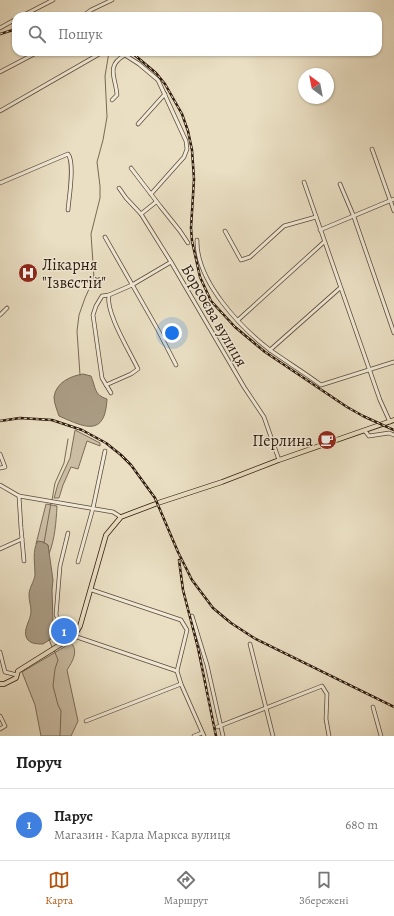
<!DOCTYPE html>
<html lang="uk">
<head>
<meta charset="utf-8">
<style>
  :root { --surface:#fff; --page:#f2f2f2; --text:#222; --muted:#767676; --line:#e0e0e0; --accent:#b45309 }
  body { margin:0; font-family:Alegreya,serif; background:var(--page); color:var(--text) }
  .compass { position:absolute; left:298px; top:68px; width:36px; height:36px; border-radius:50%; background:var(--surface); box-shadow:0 1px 3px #0004; rotate:328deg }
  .you { position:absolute; left:172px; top:333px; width:14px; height:14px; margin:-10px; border:3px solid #fff; border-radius:50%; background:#1a73e8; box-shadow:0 0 0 6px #1a73e833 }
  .badge { display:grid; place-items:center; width:26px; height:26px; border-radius:50%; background:var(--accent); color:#fff; font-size:13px; font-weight:700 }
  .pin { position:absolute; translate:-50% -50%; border:2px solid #fff; box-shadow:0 1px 4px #0006 }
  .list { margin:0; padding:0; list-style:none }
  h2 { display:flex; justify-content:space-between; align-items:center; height:52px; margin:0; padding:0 16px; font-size:17px }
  h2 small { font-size:13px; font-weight:400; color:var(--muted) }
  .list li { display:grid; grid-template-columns:26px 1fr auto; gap:12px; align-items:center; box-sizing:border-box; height:72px; padding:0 16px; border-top:1px solid var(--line) }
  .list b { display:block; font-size:15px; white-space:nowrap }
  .list p { margin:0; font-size:13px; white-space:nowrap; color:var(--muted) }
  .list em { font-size:13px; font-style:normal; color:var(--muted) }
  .icon { flex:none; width:22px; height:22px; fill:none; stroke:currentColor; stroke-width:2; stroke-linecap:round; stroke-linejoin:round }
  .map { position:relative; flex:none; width:394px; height:736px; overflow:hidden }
  .search { position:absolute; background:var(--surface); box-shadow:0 1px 3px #0004; left:12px; right:12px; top:12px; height:44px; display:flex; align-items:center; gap:10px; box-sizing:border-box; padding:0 14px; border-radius:12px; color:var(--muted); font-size:15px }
  .sheet { height:124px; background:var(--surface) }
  nav { display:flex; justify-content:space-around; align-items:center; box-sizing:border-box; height:56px; border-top:1px solid var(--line); background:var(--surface); font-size:11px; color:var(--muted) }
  nav a { display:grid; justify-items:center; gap:2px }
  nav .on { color:var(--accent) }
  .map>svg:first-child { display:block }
  .green { fill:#cabda4; stroke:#7c6b58 }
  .water { fill:#aa9c84; stroke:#786854 }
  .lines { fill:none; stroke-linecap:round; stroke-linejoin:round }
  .stream { stroke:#786854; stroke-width:1 }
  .minor-casing { stroke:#5c4a39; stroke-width:4.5 }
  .major-casing { stroke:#2d190b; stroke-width:5.5 }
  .minor { stroke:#f1ead8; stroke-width:3 }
  .major { stroke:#eadfc3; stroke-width:4 }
  .rail-casing { stroke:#2d190b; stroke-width:2.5 }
  .rail { stroke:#f1ead8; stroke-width:1; stroke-dasharray:3; stroke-linecap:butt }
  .labels { text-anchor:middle; stroke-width:3; stroke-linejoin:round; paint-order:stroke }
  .poi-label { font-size:16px; fill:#2d190b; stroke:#f1ead8; text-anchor:start }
  .street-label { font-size:16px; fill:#2d190b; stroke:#f1ead8 }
</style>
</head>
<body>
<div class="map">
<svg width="394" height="736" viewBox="0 0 394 736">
  <rect width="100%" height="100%" fill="#eadfc3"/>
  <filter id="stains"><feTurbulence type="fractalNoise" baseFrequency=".005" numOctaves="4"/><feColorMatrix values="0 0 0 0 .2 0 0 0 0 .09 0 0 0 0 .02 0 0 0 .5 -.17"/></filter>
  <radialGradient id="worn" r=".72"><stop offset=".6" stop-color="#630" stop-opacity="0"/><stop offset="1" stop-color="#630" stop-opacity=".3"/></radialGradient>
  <g class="green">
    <path d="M75,430L100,443V446L87,441L78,469L71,467L63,485L59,498H54L58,484L70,458Z"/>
    <path d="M46,504L57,506C56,523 55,538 49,554L48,545L43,542L36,544Z"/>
    <path d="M71,643C79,651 72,662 67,670L78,721L71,736H41L35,705L22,672Z"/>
  </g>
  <g class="water">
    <path d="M83,374L91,376C96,388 94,395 107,399C105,438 84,427 59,416C57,410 54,403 54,397C56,382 71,376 83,374Z"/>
    <path d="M38,541L43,542L48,545L53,580L52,590L53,622L55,629L54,637L43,644C39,644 31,644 28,640C21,631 31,621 31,611C31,606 29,601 29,595C29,588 34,582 35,575C35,565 32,549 38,541Z"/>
  </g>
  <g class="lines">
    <g class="stream">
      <path d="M80,375L77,331L79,315L85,298L94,278L91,234L100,198V186L97,162L103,140L107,117L105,76L109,52"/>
      <path d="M52,500L55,483L64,463L68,439"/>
      <path d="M44,543L51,503"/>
      <path d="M49,639L52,647"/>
      <path d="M54,650L58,660L55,669L53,686L58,705L61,711L60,736"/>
    </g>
    <defs>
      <g id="minor">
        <path d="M22,16L53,0"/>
        <path d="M83,16L91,10L112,0"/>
        <path d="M0,28L16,19"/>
        <path d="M0,72L38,52"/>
        <path d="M112,100L117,95C116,78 105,66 125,55L139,64L158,80L186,141L187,149L184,157L151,194"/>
        <path d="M0,111L101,53"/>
        <path d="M138,124L165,94"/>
        <path d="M372,149L394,211"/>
        <path d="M131,168L160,206L180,231L188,243"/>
        <path d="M304,182L380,400L390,422"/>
        <path d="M0,183L68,154C75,163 69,197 68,210"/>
        <path d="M340,184L354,217L394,333"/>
        <path d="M119,188L126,198L141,214L171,262L244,387L264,417L279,460"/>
        <path d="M141,214L156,202"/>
        <path d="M320,230L394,199"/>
        <path d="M225,231L241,260L250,257L284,226L316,217"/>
        <path d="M105,237L158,330L176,365"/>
        <path d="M197,240C196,281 240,327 270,350C287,362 305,373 321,385L394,362"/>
        <path d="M109,295L102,296L96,306L93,315L102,378L111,393"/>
        <path d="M0,315L7,308"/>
        <path d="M238,320L324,242"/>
        <path d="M270,350L340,288"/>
        <path d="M106,385L131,374L138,369C130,352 105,312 109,295L132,285L171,262"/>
        <path d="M365,431L369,436L389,433L394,435"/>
        <path d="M0,454L5,467L0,468"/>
        <path d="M0,485L19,496L113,512L121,517"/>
        <path d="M19,496L21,528L24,561"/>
        <path d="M68,533L60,566L56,615C60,625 68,627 77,632"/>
        <path d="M0,549L22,539"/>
        <path d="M78,562L93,508L105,451"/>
        <path d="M92,590L181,620L187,630L177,671L181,684L204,736"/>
        <path d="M192,616L207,665L223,736"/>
        <path d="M74,636L177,671"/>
        <path d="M250,644L273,736"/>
        <path d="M0,652L5,672L17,675"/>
        <path d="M373,707L381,736"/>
        <path d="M0,716L5,726L0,729"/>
        <path d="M86,721L181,684"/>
        <path d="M217,727L322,686L327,694L326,719L329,736"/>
        <path d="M194,736L202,733"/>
      </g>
      <path id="major" d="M0,684H4L16,678L18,671L74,636L80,626L106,535L121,517L158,503L222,482L279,460L394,420"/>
    </defs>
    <use href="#minor" class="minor-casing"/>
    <use href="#major" class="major-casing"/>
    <use href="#minor" class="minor"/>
    <use href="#major" class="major"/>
    <defs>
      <g id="rail">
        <path d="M0,34L16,29"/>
        <path d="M131,52L156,73L165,84L182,114L188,131L192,150L194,179L191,228L192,241L200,277L211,301L235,327L265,352L347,407L363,416L394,430"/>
        <path d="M0,421L20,418L52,420L82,430L106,443L121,455L131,465L155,498L178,552L192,580L213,608L231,623L254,638L394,707"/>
        <path d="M179,560L183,590L198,648L216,736"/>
      </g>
    </defs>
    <use href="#rail" class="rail-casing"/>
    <use href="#rail" class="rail"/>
  </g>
  <defs>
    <symbol id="hospital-disc" viewBox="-11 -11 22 22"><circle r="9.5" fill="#8f2418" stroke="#f1ead8"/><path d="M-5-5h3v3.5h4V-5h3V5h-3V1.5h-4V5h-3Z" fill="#fff"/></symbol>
    <symbol id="cafe-disc" viewBox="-11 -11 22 22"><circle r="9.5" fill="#8f2418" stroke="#f1ead8"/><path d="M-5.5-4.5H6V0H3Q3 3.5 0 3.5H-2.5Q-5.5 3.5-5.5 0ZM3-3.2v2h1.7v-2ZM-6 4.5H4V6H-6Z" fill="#fff"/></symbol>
  </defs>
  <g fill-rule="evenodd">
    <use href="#hospital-disc" x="17" y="262" width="22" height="22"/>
    <use href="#cafe-disc" x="316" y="429" width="22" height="22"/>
  </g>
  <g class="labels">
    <g class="poi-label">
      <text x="42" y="270">Лікарня<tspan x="42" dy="18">"Ізвєстій"</tspan></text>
      <text x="313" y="446" text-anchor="end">Перлина</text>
    </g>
    <g class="street-label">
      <text transform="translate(215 315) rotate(60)" y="6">Борсоєва вулиця</text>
    </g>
  </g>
  <rect width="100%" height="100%" filter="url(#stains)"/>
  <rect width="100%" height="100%" fill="url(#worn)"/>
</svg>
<svg class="compass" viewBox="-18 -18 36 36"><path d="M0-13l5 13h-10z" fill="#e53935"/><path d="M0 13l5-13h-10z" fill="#767676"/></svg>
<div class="you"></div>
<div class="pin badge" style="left:64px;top:631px;background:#3f7fe0">1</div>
<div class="search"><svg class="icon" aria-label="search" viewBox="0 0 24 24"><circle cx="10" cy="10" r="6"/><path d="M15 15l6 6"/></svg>Пошук</div>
</div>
<section class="sheet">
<h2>Поруч<small></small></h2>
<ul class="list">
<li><span class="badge" style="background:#3f7fe0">1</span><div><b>Парус</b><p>Магазин · Карла Маркса вулиця</p></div><em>680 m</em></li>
</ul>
</section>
<nav>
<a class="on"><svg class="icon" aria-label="map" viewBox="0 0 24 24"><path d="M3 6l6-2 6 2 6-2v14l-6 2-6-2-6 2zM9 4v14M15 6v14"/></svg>Карта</a>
<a><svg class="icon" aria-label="directions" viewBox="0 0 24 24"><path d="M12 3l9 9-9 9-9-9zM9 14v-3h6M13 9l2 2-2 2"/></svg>Маршрут</a>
<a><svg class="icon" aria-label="saved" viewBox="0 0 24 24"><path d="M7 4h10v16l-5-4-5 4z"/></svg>Збережені</a>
</nav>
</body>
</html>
